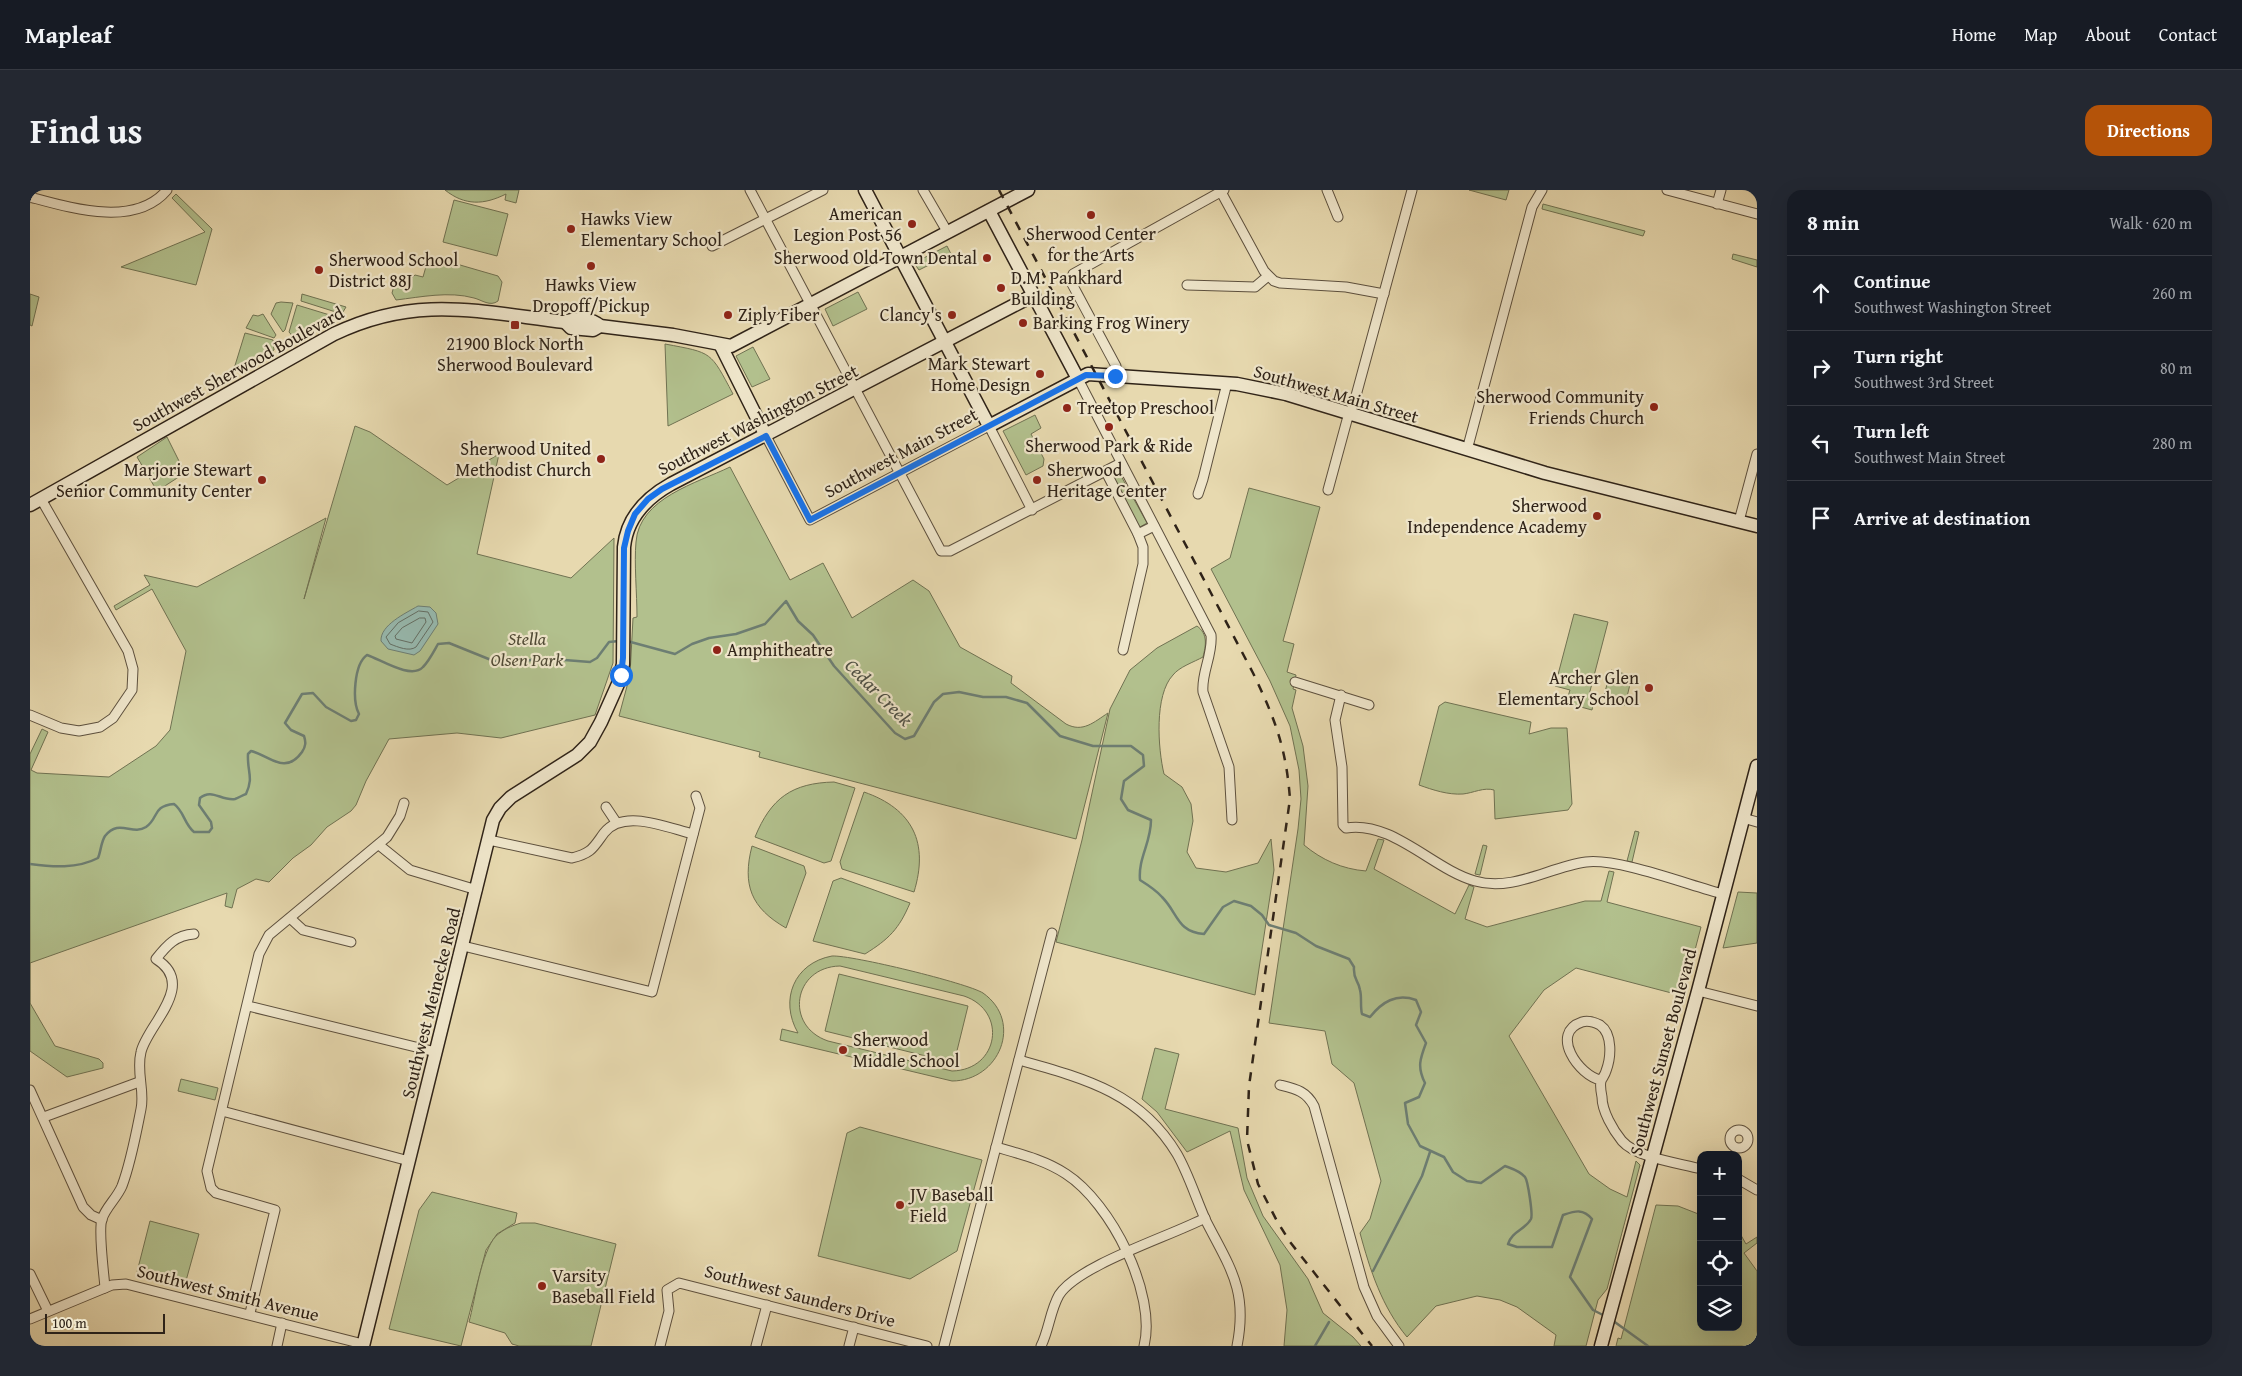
<!DOCTYPE html>
<html lang="en">
<head>
<meta charset="utf-8">
<style>
  :root { --surface:#171b24; --page:#242831; --text:#f1f3f6; --muted:#9ea1a6; --line:#363941; --accent:#b45309 }
  body { margin:0; font-family:"Gentium Book Plus",serif; background:var(--page); color:var(--text) }
  .controls { position:absolute; right:15px; bottom:15px; display:grid; overflow:hidden; border-radius:10px; box-shadow:0 5px 20px #0002 }
  .controls button { width:45px; height:45px; display:grid; place-items:center; padding:0; border:0; border-bottom:1px solid var(--line); background:var(--surface); color:var(--text); font:25px sans-serif }
  .scale { position:absolute; left:15px; bottom:12px; width:120px; box-sizing:border-box; padding-left:5px; border:2px solid #2f2318; border-top:0; font-size:14px; line-height:18px; white-space:nowrap; color:#2f2318; -webkit-text-stroke:4px #efe6cb; paint-order:stroke }
  .stop { position:absolute; width:15px; height:15px; margin:-11px; border:4px solid #1a73e8; border-radius:50%; background:#fff }
  .stop.end { background:#1a73e8; border-color:#fff; box-shadow:0 1px 5px #0008 }
  .list { margin:0; padding:0; list-style:none }
  h2 { display:flex; justify-content:space-between; align-items:center; height:65px; margin:0; padding:0 20px; font-size:21px }
  h2 small { font-size:16px; font-weight:400; color:var(--muted) }
  .list li { display:grid; grid-template-columns:32px 1fr auto; gap:15px; align-items:center; box-sizing:border-box; height:75px; padding:0 20px; border-top:1px solid var(--line) }
  .list b { display:block; font-size:19px; white-space:nowrap }
  .list p { margin:0; font-size:16px; white-space:nowrap; color:var(--muted) }
  .list em { font-size:16px; font-style:normal; color:var(--muted) }
  .icon { flex:none; width:28px; height:28px; fill:none; stroke:currentColor; stroke-width:2; stroke-linecap:round; stroke-linejoin:round }
  .map { position:relative; flex:none; width:1727px; height:1156px; overflow:hidden; border-radius:15px }
  header { display:flex; align-items:center; gap:30px; box-sizing:border-box; height:70px; padding:0 25px; background:var(--surface); border-bottom:1px solid var(--line) }
  header strong { font-size:24px }
  nav { display:flex; gap:28px; margin-inline-start:auto; font-size:18px }
  .intro { display:flex; align-items:center; justify-content:space-between; box-sizing:border-box; height:120px; padding:0 30px }
  h1 { margin:0; font-size:35px }
  .button { padding:12px 22px; border-radius:15px; background:var(--accent); color:#fff; font-size:18px; font-weight:700 }
  main { display:flex; gap:30px; padding:0 30px }
  aside { flex:1; background:var(--surface); border-radius:15px; box-shadow:0 5px 20px #0002 }
  .map>svg:first-child { display:block }
  .green { fill:#b2c08d; stroke:#707252; fill-rule:evenodd }
  .water { fill:#97bab0; stroke:#6d7e73 }
  .lines { fill:none; stroke-linecap:round; stroke-linejoin:round }
  .shore { stroke:#636e64; stroke-width:1 }
  .stream { stroke:#6d7e73; stroke-width:2.5 }
  .street-casing { stroke:#5d503e; stroke-width:11 }
  .secondary-casing { stroke:#2f2318; stroke-width:15 }
  .street { stroke:#efe6cb; stroke-width:9 }
  .secondary { stroke:#efe6cb; stroke-width:12 }
  .rail { stroke:#2f2318; stroke-width:2.5; stroke-dasharray:9 9; stroke-linecap:butt }
  .route { stroke:#1a73e8; stroke-width:6 }
  .poi-dot { fill:#8f2418; stroke:#efe6cb; stroke-width:2 }
  .labels { text-anchor:middle; stroke-width:4.5; stroke-linejoin:round; paint-order:stroke }
  .poi-label { font-size:18px; fill:#2f2318; stroke:#efe6cb; text-anchor:start }
  .street-label { font-size:18px; fill:#2f2318; stroke:#efe6cb }
  .park-label { font-size:18px; font-style:italic; fill:#504a35; stroke:#efe6cb }
  .water-label { font-size:19px; font-style:italic; fill:#4e5046; stroke:#efe6cb }
</style>
</head>
<body>
<header>
<strong>Mapleaf</strong>
<nav><a>Home</a><a>Map</a><a>About</a><a>Contact</a></nav>
</header>
<div class="intro"><h1>Find us</h1><a class="button">Directions</a></div>
<main>
<div class="map">
<svg width="1727" height="1156" viewBox="0 0 1727 1156">
  <rect width="100%" height="100%" fill="#e7d9af"/>
  <filter id="stains"><feTurbulence type="fractalNoise" baseFrequency=".004" numOctaves="4"/><feColorMatrix values="0 0 0 0 .2 0 0 0 0 .09 0 0 0 0 .02 0 0 0 .5 -.17"/></filter>
  <radialGradient id="worn" r=".72"><stop offset=".6" stop-color="#630" stop-opacity="0"/><stop offset="1" stop-color="#630" stop-opacity=".3"/></radialGradient>
  <g class="green">
    <path d="M415,0H489L486,13L475,10L476,4C454,15 435,16 415,0Z"/>
    <path d="M1439,0H1479L1476,10Z"/>
    <path d="M146,4L182,39L166,95L91,77L175,42L142,8Z"/>
    <path d="M424,10L478,24L467,66L413,52Z"/>
    <path d="M1513,14L1615,41L1613,46L1512,19Z"/>
    <path d="M917,56L921,64L889,80L884,73Z"/>
    <path d="M1703,64L1727,70V77L1702,69Z"/>
    <path d="M399,66L468,86L472,92L468,111C460,117 452,110 444,108C419,101 391,107 366,110L362,103L364,96L376,93L385,85L393,87Z"/>
    <path d="M828,102L837,119L803,136L795,119Z"/>
    <path d="M0,104L9,107L2,136L0,135Z"/>
    <path d="M272,104L316,117L313,122L309,123L271,111Z"/>
    <path d="M251,112L263,113L255,140L253,142L241,124L246,113Z"/>
    <path d="M267,115L303,126L265,149L259,142Z"/>
    <path d="M233,124L246,145L244,148L216,138L223,125L228,126Z"/>
    <path d="M215,143L243,150L244,160L203,182Z"/>
    <path d="M635,154C683,163 680,161 703,204L638,236Z"/>
    <path d="M723,157L740,189L722,197L706,166Z"/>
    <path d="M1005,225L1011,238L1001,244L1014,269L1013,276L996,285L973,241Z"/>
    <path d="M325,236L340,242L417,295L469,264L447,364L541,388L584,348L583,473L565,525L471,548L427,543L359,549L336,591L326,615L321,621L297,637L281,655L263,668L239,692L226,689L207,699L202,718L195,716L197,703L0,773V813L25,856L69,869L73,873V878L37,887L0,861V564L12,539L18,542L1,580L7,583L79,587L126,556L140,540L156,461L122,399L86,420L84,416L120,395L114,385L167,397L296,328L274,409Z"/>
    <path d="M137,247L155,283L127,301L107,267Z"/>
    <path d="M700,277L760,390L793,373L822,428L883,390L899,401L930,457L982,486L981,493L1036,534C1053,543 1064,532 1078,523L1046,649L729,567L730,562L589,526L600,485L603,428L607,427C607,404 604,373 606,352C609,308 667,293 700,277Z"/>
    <path d="M1086,283L1090,284L1117,333L1108,338L1082,285Z"/>
    <path d="M1219,298L1290,317L1253,451L1264,454L1257,482L1266,485L1263,499L1266,500L1262,518L1273,556L1278,596L1274,655C1292,670 1312,679 1336,681L1348,649L1354,650L1344,679L1425,724L1439,695L1444,697L1435,729L1457,737L1555,711H1571L1579,681L1584,682L1577,712L1671,737L1653,806L1546,778L1514,800L1479,846L1559,984L1580,999L1597,1007L1606,971L1610,975L1577,1099L1568,1110L1556,1156H1524L1526,1145L1487,1117L1470,1110L1447,1106L1406,1116L1377,1147C1352,1117 1340,1080 1330,1043L1340,1029L1351,991L1324,893L1302,874L1295,841L1239,833L1268,639L1271,609L1269,580L1260,536L1240,491L1181,379L1200,368Z"/>
    <path d="M1544,424L1578,432L1559,505L1564,509L1562,520L1536,513L1540,500L1525,496Z"/>
    <path d="M1167,436C1178,444 1176,455 1173,467C1164,472 1149,477 1143,485C1124,505 1128,559 1134,584L1152,597L1161,614L1163,631L1157,662L1166,678L1196,682L1228,673L1241,649L1244,680L1225,805L1026,752L1052,650L1080,519L1100,480L1127,458Z"/>
    <path d="M1581,480L1602,486L1595,515L1573,509Z"/>
    <path d="M1415,512L1501,532L1499,544L1521,538H1537L1542,614L1538,620L1465,629L1464,600C1454,597 1443,603 1433,604C1418,605 1403,600 1389,595L1409,516Z"/>
    <path d="M804,592L825,598L801,671L794,673L725,647C741,608 762,593 804,592Z"/>
    <path d="M834,602C883,619 899,653 884,702L812,679L810,672Z"/>
    <path d="M1605,641L1609,642L1602,672L1597,671Z"/>
    <path d="M1453,655L1457,656L1450,685L1445,684Z"/>
    <path d="M722,656L774,676L776,683L756,738C721,718 712,695 722,656Z"/>
    <path d="M811,688L880,713C869,739 859,749 835,764L783,751L803,691Z"/>
    <path d="M1708,702L1727,703V753L1693,758Z"/>
    <path d="M802,766C822,765 937,793 953,803C994,832 969,891 922,891L750,850L752,839L768,843C749,810 764,773 802,766ZM810,776L934,806C978,821 969,880 922,881L798,851C754,836 763,777 810,776Z"/>
    <path d="M809,784L938,816L924,873L795,841Z"/>
    <path d="M1125,858L1149,864L1135,919L1208,938L1217,988L1233,1026L1278,1089L1293,1123L1323,1147L1331,1156H1254L1257,1120L1250,1075L1214,1000L1200,941L1157,962L1127,922L1112,909Z"/>
    <path d="M151,889L188,898L185,910L148,901Z"/>
    <path d="M830,937L952,970L927,1061L880,1089L788,1066L817,943Z"/>
    <path d="M402,1002L487,1023L485,1033L467,1044L456,1060L431,1156L359,1139L389,1020Z"/>
    <path d="M1626,1015L1648,1016L1671,1025V1137H1708V1040L1716,1054L1727,1047V1053L1714,1063L1727,1081V1156H1586L1588,1148L1591,1149Z"/>
    <path d="M120,1031L169,1044L154,1098L106,1086Z"/>
    <path d="M491,1033H505L586,1054L561,1156H489L482,1154L475,1143L439,1132C445,1110 451,1062 466,1046C474,1039 481,1036 491,1033Z"/>
  </g>
  <path class="water" d="M388,416L400,417L406,423L408,434L390,461L384,465L358,459L351,451C350,435 376,423 388,416Z"/>
  <g class="lines">
    <g class="shore">
      <path d="M389,421L398,422L403,432L386,457C379,462 368,457 360,454L356,447L368,433Z"/>
      <path d="M390,428H395L396,432L382,453L366,449L365,446L372,438Z"/>
    </g>
    <g class="stream">
      <path d="M597,451L645,464L662,454L679,448L706,444L735,434L756,411L768,431L783,445L804,476L865,543L875,549L884,546L904,512L913,504L929,502L953,507H976L997,513L1030,546L1063,556H1101L1113,565L1114,576L1094,591L1091,609L1098,620L1121,630C1121,653 1108,668 1110,690C1118,695 1126,700 1132,707C1148,723 1147,742 1174,744L1193,717L1204,711L1221,716L1232,725L1239,735L1266,743L1286,756L1319,769L1324,777C1323,790 1328,789 1330,800C1332,807 1330,816 1332,824L1340,827C1352,812 1366,803 1386,810L1391,822L1386,835L1396,853C1390,869 1387,877 1395,893L1389,907L1375,913L1378,934L1390,956L1414,967L1423,982L1437,991L1451,993L1475,976C1483,979 1490,981 1495,987C1498,991 1503,1025 1501,1029C1495,1040 1482,1041 1478,1054L1487,1057H1522L1533,1025C1545,1021 1553,1018 1562,1029L1540,1087L1563,1120L1575,1126"/>
      <path d="M0,674C22,677 47,679 68,668C71,661 71,652 75,646C89,628 102,646 116,637C129,628 122,616 144,614C154,621 154,634 164,642H179L182,638L181,632L169,615L170,608C182,598 191,611 205,609C208,608 213,605 216,604C224,587 217,582 218,564L221,561C239,565 255,586 272,562C276,556 276,552 274,546L261,540L255,533L272,504L283,503L296,517L321,531L326,530L329,524C322,511 324,474 337,465C350,469 381,490 393,477C399,471 404,461 408,454L419,453L476,476L509,468L560,472L567,468L579,452L589,451"/>
      <path d="M1343,1081L1392,986L1400,962"/>
      <path d="M1582,1130L1618,1156"/>
      <path d="M1285,1156L1299,1132"/>
    </g>
    <defs>
      <g id="street">
        <path d="M720,0L911,361H920L1091,273"/>
        <path d="M893,0L918,43"/>
        <path d="M1190,0L1234,81L1244,91L1250,93L1316,97L1354,104"/>
        <path d="M1297,0L1308,27"/>
        <path d="M1637,0L1727,24"/>
        <path d="M0,7C41,18 105,38 137,0"/>
        <path d="M1687,14L1691,0"/>
        <path d="M682,56L793,0"/>
        <path d="M1157,95L1225,97L1238,86"/>
        <path d="M1085,186L1086,176L1041,92L1043,84L1194,0"/>
        <path d="M1048,189L1181,445C1183,465 1171,483 1173,502L1199,577L1202,630"/>
        <path d="M736,246L780,330L959,236L1002,320"/>
        <path d="M1437,260L1502,17L1512,0"/>
        <path d="M1076,282L1108,344"/>
        <path d="M1298,300L1317,230L1324,213L1382,0"/>
        <path d="M1168,304L1173,289L1197,193"/>
        <path d="M1709,331L1727,264"/>
        <path d="M1093,460L1113,374V357L1108,344L1124,336"/>
        <path d="M1265,492L1339,515"/>
        <path d="M1311,505L1305,530L1312,577L1313,635L1316,638C1362,630 1404,680 1445,691C1483,702 1519,677 1556,672C1589,668 1658,695 1693,704"/>
        <path d="M0,525L31,538L49,541L70,537L83,528L102,500L103,479L98,461L11,309"/>
        <path d="M576,617L586,632"/>
        <path d="M1713,628L1727,632"/>
        <path d="M459,650L542,668C562,663 563,658 574,643C593,618 638,638 663,644"/>
        <path d="M349,655L380,680L447,700"/>
        <path d="M260,728L273,740L321,752"/>
        <path d="M433,756L622,802L670,618L666,606"/>
        <path d="M1668,801L1727,816"/>
        <path d="M218,816L406,862"/>
        <path d="M989,870C1053,888 1110,902 1147,964C1159,985 1166,1009 1176,1031C1200,1078 1218,1100 1207,1156"/>
        <path d="M1571,890C1549,886 1519,843 1552,832C1558,830 1564,832 1570,835C1583,844 1581,868 1576,881C1575,885 1572,888 1571,891C1570,895 1571,902 1572,907C1572,921 1583,940 1592,951C1607,968 1649,973 1671,979"/>
        <path d="M1250,895C1266,899 1276,901 1284,916L1334,1097L1347,1126L1369,1156"/>
        <path d="M0,900L53,1017L61,1025L72,1030"/>
        <path d="M192,921L379,971"/>
        <path d="M14,927L109,892"/>
        <circle cx="1709" cy="949" r="9"/>
        <path d="M966,957C990,964 1015,970 1036,984C1081,1013 1127,1104 1114,1156"/>
        <path d="M1708,989L1727,1000"/>
        <path d="M0,1084L18,1121"/>
        <path d="M75,1098C74,1084 68,1040 72,1029C76,1017 87,1008 92,996C101,972 106,944 111,919C115,901 106,882 111,862C117,835 168,795 126,769C137,755 146,745 164,744"/>
        <path d="M220,1123L245,1020L186,1003L181,998L177,981L229,764L239,745L357,647L370,626L374,613"/>
        <path d="M0,1129L82,1095L96,1094L333,1154"/>
        <path d="M247,1156L252,1133"/>
        <path d="M630,1156L639,1121L637,1100L649,1093L897,1156"/>
        <path d="M726,1156L737,1115"/>
        <path d="M819,1156L824,1137"/>
        <path d="M914,1156L1022,743"/>
        <path d="M1011,1156C1019,1140 1020,1121 1029,1105C1048,1075 1141,1046 1175,1028"/>
      </g>
      <g id="secondary">
        <path d="M835,0L959,236L1058,184L1207,194L1256,204L1515,283L1727,336"/>
        <path d="M959,21L1048,189"/>
        <path d="M535,132L541,138L563,140L570,136L586,138L643,145L701,156L998,0"/>
        <path d="M691,156L736,246"/>
        <path d="M0,315L304,144C387,104 449,122 535,132C546,127 562,128 570,136"/>
        <path d="M333,1156L463,630L470,618L481,607L547,565L560,552L571,532L588,494L593,474L594,357C597,327 616,308 641,294L1004,105"/>
        <path d="M1571,1156L1668,801L1727,576"/>
      </g>
    </defs>
    <use href="#street" class="street-casing"/>
    <use href="#secondary" class="secondary-casing"/>
    <use href="#street" class="street"/>
    <use href="#secondary" class="secondary"/>
    <path class="rail" d="M969,0L1223,483C1245,529 1256,557 1260,609L1219,896L1217,950L1228,994L1247,1031L1260,1052L1342,1156"/>
  </g>
  <g class="lines">
    <path class="route" d="M591,485L593,468L594,358L598,341L605,324L618,309L632,299L736,246L780,330L1056,185L1085,186"/>
  </g>
  <g class="poi-dot">
    <circle cx="1061" cy="25" r="5"/>
    <circle cx="882" cy="34" r="5"/>
    <circle cx="541" cy="39" r="5"/>
    <circle cx="957" cy="68" r="5"/>
    <circle cx="561" cy="76" r="5"/>
    <circle cx="289" cy="80" r="5"/>
    <circle cx="971" cy="98" r="5"/>
    <circle cx="698" cy="125" r="5"/>
    <circle cx="922" cy="125" r="5"/>
    <circle cx="993" cy="133" r="5"/>
    <rect x="480" y="130" width="10" height="10" rx="2.5"/>
    <circle cx="1010" cy="184" r="5"/>
    <circle cx="1624" cy="217" r="5"/>
    <circle cx="1037" cy="218" r="5"/>
    <circle cx="1079" cy="237" r="5"/>
    <circle cx="571" cy="269" r="5"/>
    <circle cx="232" cy="290" r="5"/>
    <circle cx="1007" cy="290" r="5"/>
    <circle cx="1567" cy="326" r="5"/>
    <circle cx="687" cy="460" r="5"/>
    <circle cx="1619" cy="498" r="5"/>
    <circle cx="813" cy="860" r="5"/>
    <circle cx="870" cy="1015" r="5"/>
    <circle cx="512" cy="1096" r="5"/>
  </g>
  <g class="labels">
    <g class="poi-label">
      <text x="872" y="30" text-anchor="end">American<tspan x="872" dy="21">Legion Post 56</tspan></text>
      <text x="551" y="35">Hawks View<tspan x="551" dy="21">Elementary School</tspan></text>
      <text x="1061" y="50" text-anchor="middle">Sherwood Center<tspan x="1061" dy="21">for the Arts</tspan></text>
      <text x="947" y="74" text-anchor="end">Sherwood Old Town Dental</text>
      <text x="299" y="76">Sherwood School<tspan x="299" dy="21">District 88J</tspan></text>
      <text x="981" y="94">D.M. Pankhard<tspan x="981" dy="21">Building</tspan></text>
      <text x="561" y="101" text-anchor="middle">Hawks View<tspan x="561" dy="21">Dropoff/Pickup</tspan></text>
      <text x="708" y="131">Ziply Fiber</text>
      <text x="912" y="131" text-anchor="end">Clancy's</text>
      <text x="1003" y="139">Barking Frog Winery</text>
      <text x="485" y="160" text-anchor="middle">21900 Block North<tspan x="485" dy="21">Sherwood Boulevard</tspan></text>
      <text x="1000" y="180" text-anchor="end">Mark Stewart<tspan x="1000" dy="21">Home Design</tspan></text>
      <text x="1614" y="213" text-anchor="end">Sherwood Community<tspan x="1614" dy="21">Friends Church</tspan></text>
      <text x="1047" y="224">Treetop Preschool</text>
      <text x="1079" y="262" text-anchor="middle">Sherwood Park &amp; Ride</text>
      <text x="561" y="265" text-anchor="end">Sherwood United<tspan x="561" dy="21">Methodist Church</tspan></text>
      <text x="222" y="286" text-anchor="end">Marjorie Stewart<tspan x="222" dy="21">Senior Community Center</tspan></text>
      <text x="1017" y="286">Sherwood<tspan x="1017" dy="21">Heritage Center</tspan></text>
      <text x="1557" y="322" text-anchor="end">Sherwood<tspan x="1557" dy="21">Independence Academy</tspan></text>
      <text x="697" y="466">Amphitheatre</text>
      <text x="1609" y="494" text-anchor="end">Archer Glen<tspan x="1609" dy="21">Elementary School</tspan></text>
      <text x="823" y="856">Sherwood<tspan x="823" dy="21">Middle School</tspan></text>
      <text x="880" y="1011">JV Baseball<tspan x="880" dy="21">Field</tspan></text>
      <text x="522" y="1092">Varsity<tspan x="522" dy="21">Baseball Field</tspan></text>
    </g>
    <g class="street-label">
      <text transform="translate(208 179) rotate(-29)" y="6">Southwest Sherwood Boulevard</text>
      <text transform="translate(1306 204) rotate(16)" y="6">Southwest Main Street</text>
      <text transform="translate(728 230) rotate(-27)" y="6">Southwest Washington Street</text>
      <text transform="translate(871 263) rotate(-28)" y="6">Southwest Main Street</text>
      <text transform="translate(401 813) rotate(-76)" y="6">Southwest Meinecke Road</text>
      <text transform="translate(1633 862) rotate(-75)" y="6">Southwest Sunset Boulevard</text>
      <text transform="translate(198 1103) rotate(14)" y="6">Southwest Smith Avenue</text>
      <text transform="translate(770 1106) rotate(15)" y="6">Southwest Saunders Drive</text>
    </g>
    <g class="park-label">
      <text x="497" y="455">Stella<tspan x="497" dy="21">Olsen Park</tspan></text>
    </g>
    <g class="water-label">
      <text transform="translate(849 502) rotate(45)" y="7">Cedar Creek</text>
    </g>
  </g>
  <rect width="100%" height="100%" filter="url(#stains)"/>
  <rect width="100%" height="100%" fill="url(#worn)"/>
</svg>
<div class="controls">
<button>+</button>
<button>−</button>
<button><svg class="icon" aria-label="locate" viewBox="0 0 24 24"><circle cx="12" cy="12" r="6"/><path d="M12 2v4M12 18v4M2 12h4M18 12h4"/></svg></button>
<button><svg class="icon" aria-label="layers" viewBox="0 0 24 24"><path d="M12 4l9 5-9 5-9-5zM3 14l9 5 9-5"/></svg></button>
</div>
<div class="scale">100 m</div>
<div class="stop" style="left:591px;top:485px"></div>
<div class="stop end" style="left:1085px;top:186px"></div>
</div>
<aside>
<h2>8 min<small>Walk · 620 m</small></h2>
<ul class="list">
<li><svg class="icon" aria-label="ahead" viewBox="0 0 24 24"><path d="M12 20V5M6 11l6-6 6 6"/></svg><div><b>Continue</b><p>Southwest Washington Street</p></div><em>260 m</em></li>
<li><svg class="icon" aria-label="right" viewBox="0 0 24 24"><path d="M7 20v-9h11M14 6l5 5-5 5"/></svg><div><b>Turn right</b><p>Southwest 3rd Street</p></div><em>80 m</em></li>
<li><svg class="icon" aria-label="left" viewBox="0 0 24 24"><path d="M17 20v-9H6M10 6l-5 5 5 5"/></svg><div><b>Turn left</b><p>Southwest Main Street</p></div><em>280 m</em></li>
<li><svg class="icon" aria-label="arrive" viewBox="0 0 24 24"><path d="M6 21V4h12l-3 4 3 4H6"/></svg><div><b>Arrive at destination</b></div></li>
</ul>
</aside>
</main>
</body>
</html>
